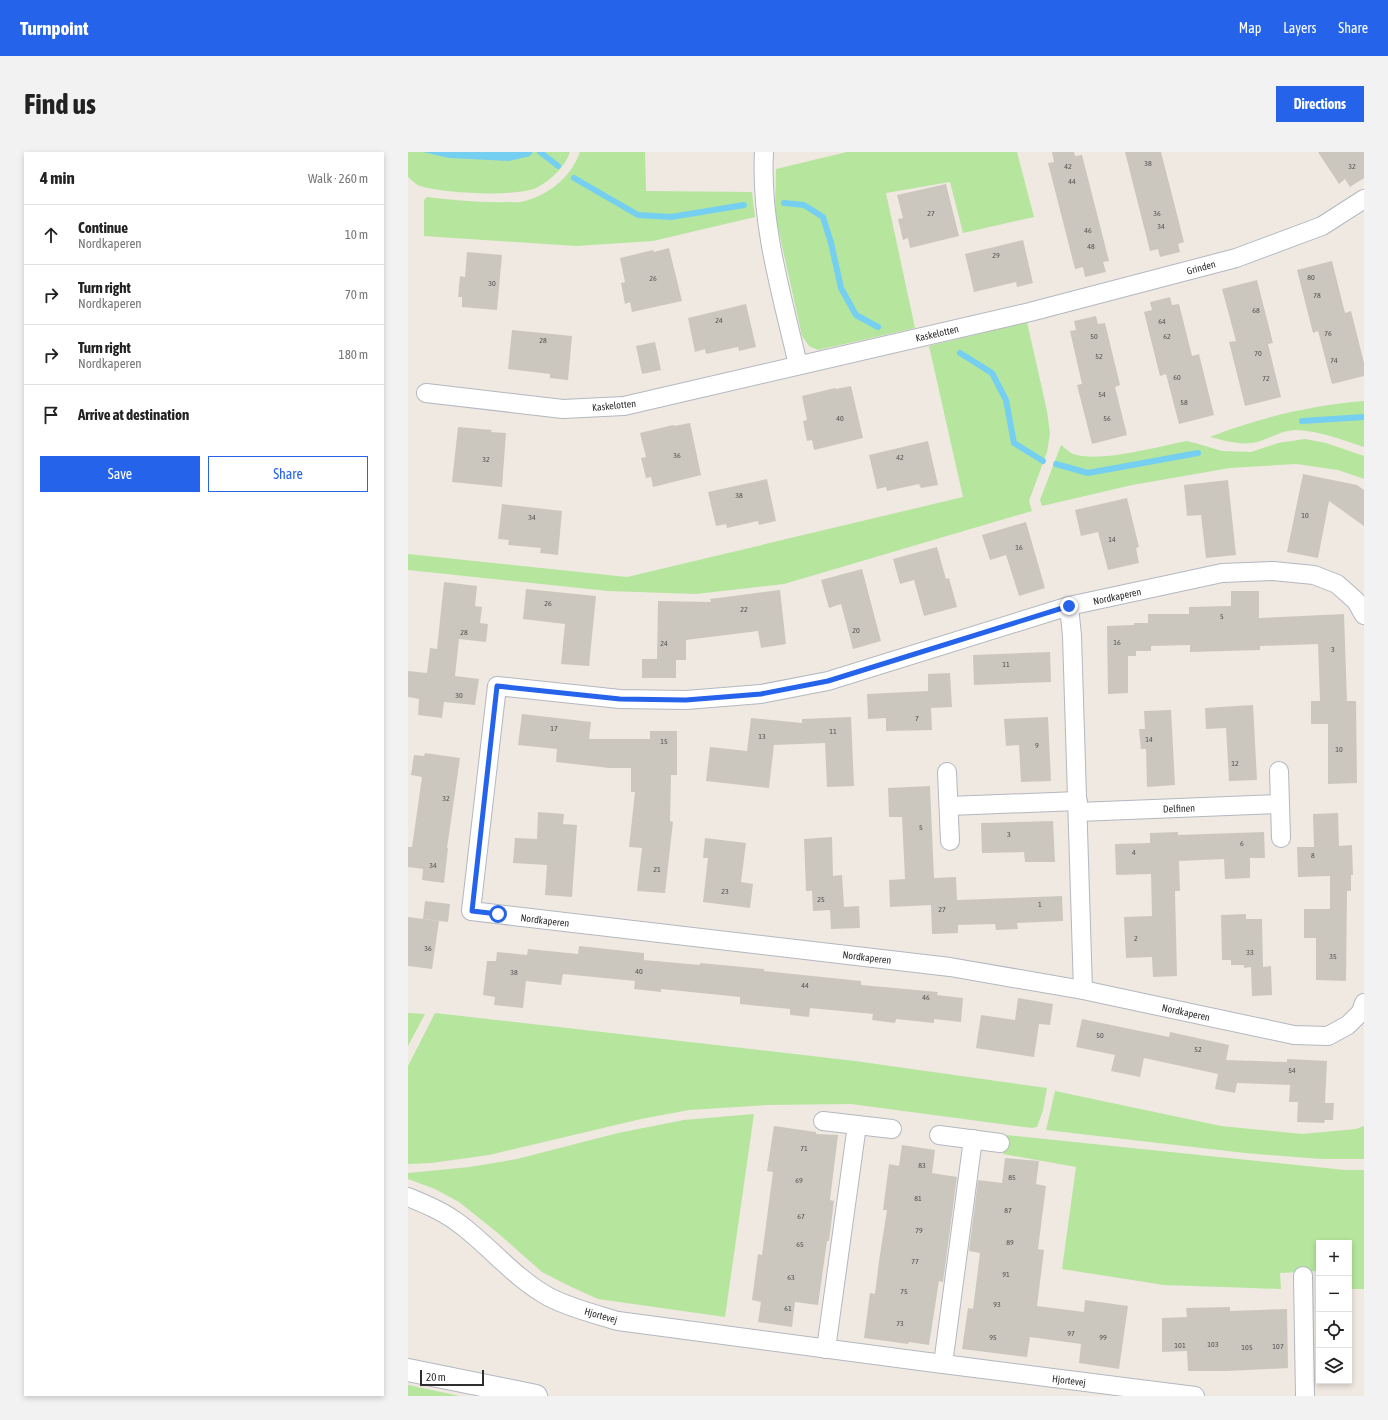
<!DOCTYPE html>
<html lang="en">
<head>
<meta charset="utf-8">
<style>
  :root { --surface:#fff; --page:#f2f2f2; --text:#222; --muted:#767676; --line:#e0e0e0; --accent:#2563eb }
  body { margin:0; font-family:"Asap Condensed",sans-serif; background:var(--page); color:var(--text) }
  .controls { position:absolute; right:12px; bottom:12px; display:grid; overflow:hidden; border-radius:0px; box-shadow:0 2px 6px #0003 }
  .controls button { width:36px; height:36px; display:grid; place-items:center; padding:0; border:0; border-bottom:1px solid var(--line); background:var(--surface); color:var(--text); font:20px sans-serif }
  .scale { position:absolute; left:12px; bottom:10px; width:64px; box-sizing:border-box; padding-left:4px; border:2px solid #2e2e2e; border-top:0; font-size:11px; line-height:14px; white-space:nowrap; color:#2e2e2e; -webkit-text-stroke:3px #fff; paint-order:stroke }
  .stop { position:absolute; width:12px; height:12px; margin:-9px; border:3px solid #2563eb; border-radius:50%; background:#fff }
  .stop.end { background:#2563eb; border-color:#fff; box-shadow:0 1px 4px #0008 }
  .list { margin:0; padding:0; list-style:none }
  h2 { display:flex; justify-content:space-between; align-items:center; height:52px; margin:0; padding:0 16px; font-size:17px }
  h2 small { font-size:13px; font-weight:400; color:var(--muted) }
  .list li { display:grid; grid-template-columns:26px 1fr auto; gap:12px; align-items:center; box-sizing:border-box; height:60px; padding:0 16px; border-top:1px solid var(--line) }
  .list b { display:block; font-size:15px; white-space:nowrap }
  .list p { margin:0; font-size:13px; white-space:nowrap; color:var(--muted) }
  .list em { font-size:13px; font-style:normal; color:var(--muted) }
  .actions { display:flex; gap:8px; padding:12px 16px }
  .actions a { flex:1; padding:9px 0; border:1px solid var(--accent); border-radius:0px; text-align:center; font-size:14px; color:var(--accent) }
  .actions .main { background:var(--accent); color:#fff }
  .icon { flex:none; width:22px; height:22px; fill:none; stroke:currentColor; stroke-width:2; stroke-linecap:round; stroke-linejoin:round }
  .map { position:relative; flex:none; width:956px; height:1244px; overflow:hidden; border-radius:0px }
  header { display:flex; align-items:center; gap:24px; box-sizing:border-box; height:56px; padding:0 20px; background:var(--accent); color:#fff }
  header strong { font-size:19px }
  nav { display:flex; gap:22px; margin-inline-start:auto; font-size:14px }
  .intro { display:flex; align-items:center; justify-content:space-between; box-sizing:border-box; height:96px; padding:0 24px }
  h1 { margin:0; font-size:28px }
  .button { padding:10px 18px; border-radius:0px; background:var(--accent); color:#fff; font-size:14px; font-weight:700 }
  main { display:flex; gap:24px; padding:0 24px }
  aside { flex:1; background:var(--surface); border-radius:0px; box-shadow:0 2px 6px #0003 }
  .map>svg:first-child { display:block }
  .green { fill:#b6e59e }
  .water { fill:#75cff0 }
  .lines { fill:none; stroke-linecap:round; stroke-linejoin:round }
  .stream { stroke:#75cff0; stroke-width:6 }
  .building { fill:#cbc7bf }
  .street-casing { stroke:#b4b7c1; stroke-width:20 }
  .secondary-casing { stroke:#b4b7c1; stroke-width:24 }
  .street { stroke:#fff; stroke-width:18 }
  .secondary { stroke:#fff; stroke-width:22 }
  .route { stroke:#2563eb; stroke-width:5 }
  .labels { text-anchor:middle; stroke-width:3; stroke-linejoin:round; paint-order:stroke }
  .number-label { font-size:8px; fill:#555452 }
  .street-label { font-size:10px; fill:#2e2e2e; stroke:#fff }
</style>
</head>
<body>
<header>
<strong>Turnpoint</strong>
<nav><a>Map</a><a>Layers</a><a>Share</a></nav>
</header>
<div class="intro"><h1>Find us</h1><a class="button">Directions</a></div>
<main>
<aside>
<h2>4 min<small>Walk · 260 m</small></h2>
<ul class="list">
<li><svg class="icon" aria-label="ahead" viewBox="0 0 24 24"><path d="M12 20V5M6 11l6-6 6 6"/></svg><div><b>Continue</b><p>Nordkaperen</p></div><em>10 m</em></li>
<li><svg class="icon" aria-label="right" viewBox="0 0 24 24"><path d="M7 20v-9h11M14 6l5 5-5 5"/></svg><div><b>Turn right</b><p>Nordkaperen</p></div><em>70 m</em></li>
<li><svg class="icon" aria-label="right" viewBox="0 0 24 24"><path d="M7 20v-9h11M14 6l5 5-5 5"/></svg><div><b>Turn right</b><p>Nordkaperen</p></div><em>180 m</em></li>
<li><svg class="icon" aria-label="arrive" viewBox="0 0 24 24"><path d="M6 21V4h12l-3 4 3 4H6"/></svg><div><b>Arrive at destination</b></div></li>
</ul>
<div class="actions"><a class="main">Save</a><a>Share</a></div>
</aside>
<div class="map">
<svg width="956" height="1244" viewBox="0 0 956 1244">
  <rect width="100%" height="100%" fill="#efe9e1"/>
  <g class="green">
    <path d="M0,0H162C157,15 143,28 130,35C109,46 35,41 12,34C8,33 4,28 0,25Z"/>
    <path d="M172,0H237L238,39L344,40L347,65L245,89L168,94L16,84V48L19,45C45,48 72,51 99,50C104,50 111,51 117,49C142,42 163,25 172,0Z"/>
    <path d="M439,0H609L626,65L555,81L542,30L478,41L507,176L410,198L401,194L394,184L367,62L368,17Z"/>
    <path d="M619,170L639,259L642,282L639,300L621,349L624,359L376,432L288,442L200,439L0,418V402L219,425L555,345L521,194Z"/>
    <path d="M956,249V295C934,288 912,279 888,278C872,278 859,289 844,291C830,293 815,288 802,285C850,266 904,253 956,249Z"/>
    <path d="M897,287L918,291L956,304V327L930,318L888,312L822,316L724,333L634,354L632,348L653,293C657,296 661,300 665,302C690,311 750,295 778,289L787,291L814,299L843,300L870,291Z"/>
    <path d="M0,861L17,862L0,894Z"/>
    <path d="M27,861L447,909L639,936L635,958L629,975L624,976L443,952L358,953L281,958L233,967L81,1003L23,1011L0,1012V914Z"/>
    <path d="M647,939L813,974L894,982L948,977L956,974V1007H913L837,1001L638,978Z"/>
    <path d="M346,962L317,1165L190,1147L159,1133L134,1120L91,1082L51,1050L27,1037L0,1027V1021L62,1015L109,1007L210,981L276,968Z"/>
    <path d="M598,983L937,1018H956V1137H941V1091H911V1119L872,1121L873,1137L756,1133L654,1117L668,1015L595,1002Z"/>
    <path d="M0,1233L52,1244H0Z"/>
  </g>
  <path class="water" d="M15,0H125L122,4L101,9L41,6Z"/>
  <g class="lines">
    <g class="stream">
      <path d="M132,0L150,14"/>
      <path d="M166,26L230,63L263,65L336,53"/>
      <path d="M376,51L396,53L415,65L423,91L433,136L448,163L470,175"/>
      <path d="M552,201L584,221L598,248L606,291L635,309"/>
      <path d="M894,269L956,265"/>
      <path d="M648,312L680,321L790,301"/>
    </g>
  </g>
  <g class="building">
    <path d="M644,0H666L667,4L674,3L701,109L695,110L698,120L677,125L675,115L667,117L640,11L646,10Z"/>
    <path d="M717,0H753L776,90L770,92L772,100L752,105L750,97L742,99Z"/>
    <path d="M910,0H956V26L942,35L937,27L931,32Z"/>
    <path d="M538,32L551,84L502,96L500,86L495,88L490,67L495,66L489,43Z"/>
    <path d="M615,88L625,131L609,135L608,130L566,140L557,102Z"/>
    <path d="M261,96L274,149L224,160L222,150L217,152L213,131L217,130L212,106L245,98L246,100Z"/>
    <path d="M59,100L94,103L89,158L54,155V145H50L52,124L57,125Z"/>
    <path d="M924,109L937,161L943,159L956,211V224L924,232L910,179L905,181L889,118Z"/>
    <path d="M849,128L865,191L860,192L873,245L837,254L821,190L828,189L814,137Z"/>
    <path d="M762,145L764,153L771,152L784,204L791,202L806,263L771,272L758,222L752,224L736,160L744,158L742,150Z"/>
    <path d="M338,152L348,195L331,199L330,195L298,202L297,197L287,200L280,166Z"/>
    <path d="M688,164L690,172L697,171L712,233L707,235L719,283L684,292L669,233L674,232L662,179L668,178L666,169Z"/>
    <path d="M104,178L164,184L160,228L142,226V222L100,217Z"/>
    <path d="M247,190L253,218L234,222L228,194Z"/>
    <path d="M443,234L455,286L406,298L404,288L399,289L395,269L399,268L394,244L427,236L428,237Z"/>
    <path d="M282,271L293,323L245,335L243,325L238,326L233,306L238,305L232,281L265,273L266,274Z"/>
    <path d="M50,275L84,278L83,280L98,281L94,335L44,330Z"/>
    <path d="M520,289L530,333L513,336L511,332L479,339L478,335L469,337L461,303Z"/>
    <path d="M895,322L949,333L956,338V374L921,349L910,406L879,400Z"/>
    <path d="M359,327L368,369L351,373L350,369L319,376L318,372L308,374L300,340Z"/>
    <path d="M820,328L828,403L798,406L793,363L779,364L776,333Z"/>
    <path d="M719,346L731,395L728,396L731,411L700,418L690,380L673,384L667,358Z"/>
    <path d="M94,352L154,359L150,403L132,401L133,396L100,393L101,388L90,387Z"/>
    <path d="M618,370L637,436L611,444L598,403L582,408L574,383Z"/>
    <path d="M529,395L538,427L541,426L549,455L516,464L506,428L492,432L485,407Z"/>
    <path d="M454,417L473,489L445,497L433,452L421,456L413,428Z"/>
    <path d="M36,430L69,434L67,454L74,455L72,471L80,472L78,490L51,487L47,524L71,527L67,553L36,550L34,566L10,563L11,547L0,545V519L19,521L22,496L29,497Z"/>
    <path d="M118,437L188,444L181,514L153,512L157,472L115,467Z"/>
    <path d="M372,438L378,492L353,496L350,479L278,488V508H268V526H234V507H249L250,449L303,450L302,447Z"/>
    <path d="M823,439H851V466L936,462L939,549H948L949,631L920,632V572H903V549H912L910,492L852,494V498L782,500V493L743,494V499H728V504H720V541L700,542L699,474L726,473V471H740V462H781V455L823,454Z"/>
    <path d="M642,500L643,530L566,533L565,503Z"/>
    <path d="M542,521L544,555L523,556L524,578L478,579V566L460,567L459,542L520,539V522Z"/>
    <path d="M845,553L849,628L821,629L818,576L798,577L797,556Z"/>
    <path d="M763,558L767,633L739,635L738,597H733L731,577H737L736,559Z"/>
    <path d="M114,562L183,570L181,587H242V579H269V623H263L262,669L265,670L257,741L229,739L234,696L221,695L227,640H223V616H201L148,610L149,597L110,593Z"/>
    <path d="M443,565L446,634L419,635L417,591L366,593L361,636L298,629L302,595L339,599L343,566L394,571V567Z"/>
    <path d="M640,565L643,629L613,630L611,593L598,594L596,567Z"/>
    <path d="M17,601L52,606L39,696H40L36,731L14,728L15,717L0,715V695H4L14,625L3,623L6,603L16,604Z"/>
    <path d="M522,634L526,726L548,725L549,748L654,744L655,769L609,771L610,777L588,778L587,772L550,773V781L524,782L523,753L482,755L481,728L497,727L494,665H481L480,636Z"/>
    <path d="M130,660L156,662L155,672L169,673L164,745L137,743L139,713L105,711L107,686L129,687Z"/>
    <path d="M930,661L931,694L944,693L945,723H943V739H939L938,829L908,828V786H896V757H922V724L890,725L889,695H906L905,662Z"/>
    <path d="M645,669L647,710H617L616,700L574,701L573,671Z"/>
    <path d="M770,680V683L856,680L857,706H842V726L817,727L816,707L771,709L772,739H767L769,824L745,825L744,805L718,806L716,765L744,764L743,722L708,723L707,692L742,691V681Z"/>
    <path d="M424,685L425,724L434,723L436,755L451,754L452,776L423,777L422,758L405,759L404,739H398L396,687Z"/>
    <path d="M297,686L338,691L333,730L345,732L342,756L295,750L300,706H295Z"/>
    <path d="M17,749L42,752L40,770L15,767Z"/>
    <path d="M838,762V767H854L855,815L863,814L864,843L844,844L843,815L836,816V813H823V808H814L813,763Z"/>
    <path d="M0,765L31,769L24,817L0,814Z"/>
    <path d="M171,794L236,801V808L292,813V811L356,817V819L453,829V833L530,840L529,843L555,846L553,870L526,867V871L488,867L487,871L464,868L465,862L402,856L401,865L382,863V857L332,852V845L253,837V840L226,837L227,829L155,822L153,833L118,829L115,856L86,853L87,845L75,843L79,809H88L89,800L119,803L120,797L170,802Z"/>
    <path d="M610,846L645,852L642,873L631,872L626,905L568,896L573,863L607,868Z"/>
    <path d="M674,867L761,885L762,880L821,893L818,908L879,910V907L919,909L917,951H926L925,968H917L916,971L889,970L890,950H881L882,933L829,931L827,941L807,937L810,922L736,906L732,925L703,919L707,903L668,895Z"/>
    <path d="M366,974L408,980V982L430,983L422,1048L426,1049L421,1089H419L410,1153L387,1150L384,1175L350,1170L353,1150L344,1148L350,1102L354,1103L365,1020L359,1019Z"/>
    <path d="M494,993L527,998L524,1021L549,1025L535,1130L531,1129L521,1193L501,1190L500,1192L456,1186L462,1141L467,1142L471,1109L479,1058H475L481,1012L491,1014Z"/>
    <path d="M597,1006L631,1009L628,1032L638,1034L630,1097L636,1098L629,1154L676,1160L677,1148L720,1154L711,1217L671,1211L673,1192L622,1185L619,1205L554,1197L560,1156L565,1157L572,1101L561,1099L570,1028L594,1031Z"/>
    <path d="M822,1155V1159L879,1157L880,1216L819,1219H780L779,1199L754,1200V1166L779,1165L778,1156Z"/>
  </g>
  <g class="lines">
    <defs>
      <g id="street">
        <path d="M356,0C352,72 374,143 390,213"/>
        <path d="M18,241L155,257L216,254L622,160L828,106L914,74L956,47"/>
        <path d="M661,454L664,484L675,838"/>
        <path d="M956,463L948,449L929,432L906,423L865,419L814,421L661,454L420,529L353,542L278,548L212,547L89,534L63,759L542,815L675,838L886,883L920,884L940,873L953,860L956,851"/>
        <path d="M871,619L873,686"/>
        <path d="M539,620L542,689"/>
        <path d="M541,654L670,649"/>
        <path d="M670,660L872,652"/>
        <path d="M415,969L484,977"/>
        <path d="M531,983L592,991"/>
        <path d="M0,1045C17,1052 34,1059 49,1070C81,1093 106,1126 141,1145C162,1156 187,1162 210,1169L535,1212L787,1244"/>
        <path d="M895,1124L897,1244"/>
        <path d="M418,1197L449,973"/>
        <path d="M535,1212L565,987"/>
      </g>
      <path id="secondary" d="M0,1218L128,1244"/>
    </defs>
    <use href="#street" class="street-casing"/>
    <use href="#secondary" class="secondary-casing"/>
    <use href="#street" class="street"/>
    <use href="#secondary" class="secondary"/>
  </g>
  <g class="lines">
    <path class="route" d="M90,762L64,759L89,534L212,547L278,548L353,542L420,529L661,454"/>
  </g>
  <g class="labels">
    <g class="number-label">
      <text x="740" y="14">38</text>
      <text x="660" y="17">42</text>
      <text x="944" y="17">32</text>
      <text x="664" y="32">44</text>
      <text x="523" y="64">27</text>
      <text x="749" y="64">36</text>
      <text x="753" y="77">34</text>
      <text x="680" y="81">46</text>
      <text x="683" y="97">48</text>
      <text x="588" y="106">29</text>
      <text x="903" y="128">80</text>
      <text x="245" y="129">26</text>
      <text x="84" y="134">30</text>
      <text x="909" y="146">78</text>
      <text x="848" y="161">68</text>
      <text x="311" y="171">24</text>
      <text x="754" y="172">64</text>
      <text x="920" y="184">76</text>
      <text x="686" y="187">50</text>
      <text x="759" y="187">62</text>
      <text x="135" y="191">28</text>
      <text x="850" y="204">70</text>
      <text x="691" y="207">52</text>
      <text x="926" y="211">74</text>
      <text x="769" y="228">60</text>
      <text x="858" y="229">72</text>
      <text x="694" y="245">54</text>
      <text x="776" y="253">58</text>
      <text x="432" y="269">40</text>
      <text x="699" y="269">56</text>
      <text x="269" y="306">36</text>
      <text x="492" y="308">42</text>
      <text x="78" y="310">32</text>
      <text x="331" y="346">38</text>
      <text x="897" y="366">10</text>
      <text x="124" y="368">34</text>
      <text x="704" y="390">14</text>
      <text x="611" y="398">16</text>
      <text x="140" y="454">26</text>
      <text x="336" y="460">22</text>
      <text x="814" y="467">5</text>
      <text x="448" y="481">20</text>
      <text x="56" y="483">28</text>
      <text x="709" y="493">16</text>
      <text x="256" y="494">24</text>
      <text x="925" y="500">3</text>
      <text x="598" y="515">11</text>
      <text x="51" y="546">30</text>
      <text x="509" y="569">7</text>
      <text x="146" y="579">17</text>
      <text x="425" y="582">11</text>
      <text x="354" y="587">13</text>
      <text x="741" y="590">14</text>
      <text x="256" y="592">15</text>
      <text x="629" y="596">9</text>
      <text x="931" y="600">10</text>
      <text x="827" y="614">12</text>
      <text x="38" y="649">32</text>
      <text x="513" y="678">5</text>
      <text x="601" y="685">3</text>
      <text x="834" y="694">6</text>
      <text x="726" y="703">4</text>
      <text x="905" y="706">8</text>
      <text x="25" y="716">34</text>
      <text x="249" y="720">21</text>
      <text x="317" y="742">23</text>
      <text x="413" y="750">25</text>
      <text x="632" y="755">1</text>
      <text x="534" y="760">27</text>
      <text x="728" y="789">2</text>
      <text x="20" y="799">36</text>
      <text x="842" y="803">33</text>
      <text x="925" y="807">35</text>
      <text x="231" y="822">40</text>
      <text x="106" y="823">38</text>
      <text x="397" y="836">44</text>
      <text x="518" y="848">46</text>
      <text x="692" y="886">50</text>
      <text x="790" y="900">52</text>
      <text x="884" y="921">54</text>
      <text x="396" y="999">71</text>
      <text x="514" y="1016">83</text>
      <text x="604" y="1028">85</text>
      <text x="391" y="1031">69</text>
      <text x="510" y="1049">81</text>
      <text x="600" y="1061">87</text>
      <text x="393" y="1067">67</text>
      <text x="511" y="1081">79</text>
      <text x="602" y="1093">89</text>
      <text x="392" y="1095">65</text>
      <text x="507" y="1112">77</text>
      <text x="598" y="1125">91</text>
      <text x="383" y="1128">63</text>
      <text x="496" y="1142">75</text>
      <text x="589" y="1155">93</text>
      <text x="380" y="1159">61</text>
      <text x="492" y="1174">73</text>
      <text x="663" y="1184">97</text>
      <text x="585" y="1188">95</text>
      <text x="695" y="1188">99</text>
      <text x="805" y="1195">103</text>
      <text x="772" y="1196">101</text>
      <text x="870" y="1197">107</text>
      <text x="839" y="1198">105</text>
    </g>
    <g class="street-label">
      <text transform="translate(793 115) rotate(-15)" y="4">Grinden</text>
      <text transform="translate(529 181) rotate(-13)" y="4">Kaskelotten</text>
      <text transform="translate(206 253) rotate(-6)" y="4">Kaskelotten</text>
      <text transform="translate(709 444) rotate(-12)" y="4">Nordkaperen</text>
      <text transform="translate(771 656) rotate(-2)" y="4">Delfinen</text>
      <text transform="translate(137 768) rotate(7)" y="4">Nordkaperen</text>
      <text transform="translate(459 805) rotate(7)" y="4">Nordkaperen</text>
      <text transform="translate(778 860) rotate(12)" y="4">Nordkaperen</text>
      <text transform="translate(193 1163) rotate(16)" y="4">Hjortevej</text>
      <text transform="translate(661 1228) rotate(7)" y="4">Hjortevej</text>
    </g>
  </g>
</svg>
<div class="controls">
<button>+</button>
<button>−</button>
<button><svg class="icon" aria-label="locate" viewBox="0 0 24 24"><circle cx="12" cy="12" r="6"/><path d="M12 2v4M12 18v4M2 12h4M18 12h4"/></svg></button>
<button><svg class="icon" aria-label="layers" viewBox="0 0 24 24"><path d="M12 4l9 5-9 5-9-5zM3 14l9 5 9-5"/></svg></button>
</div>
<div class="scale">20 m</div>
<div class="stop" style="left:90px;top:762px"></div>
<div class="stop end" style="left:661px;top:454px"></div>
</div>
</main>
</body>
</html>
